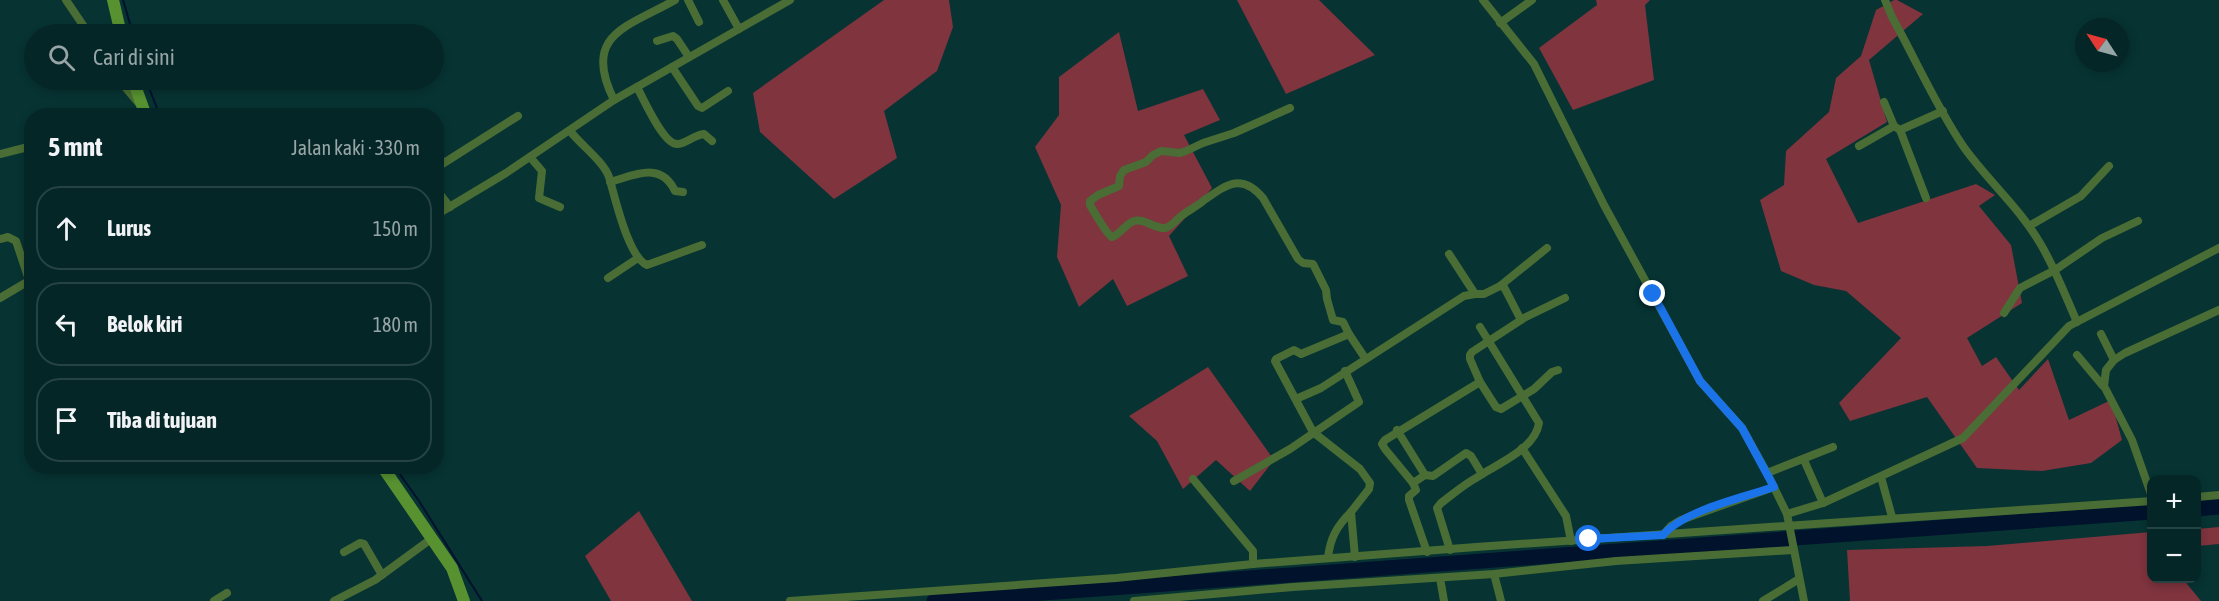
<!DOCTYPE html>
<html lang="id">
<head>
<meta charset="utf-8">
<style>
  :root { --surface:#052626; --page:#133232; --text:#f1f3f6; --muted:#97a5a7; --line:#264343 }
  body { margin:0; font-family:"Asap Condensed",sans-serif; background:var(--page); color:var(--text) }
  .controls { position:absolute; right:18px; bottom:18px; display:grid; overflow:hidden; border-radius:12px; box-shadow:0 3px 9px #0003 }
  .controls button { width:54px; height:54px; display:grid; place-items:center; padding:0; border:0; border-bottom:2px solid var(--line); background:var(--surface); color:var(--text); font:30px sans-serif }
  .compass { position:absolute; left:2075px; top:18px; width:54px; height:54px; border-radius:50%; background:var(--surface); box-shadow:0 3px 9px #0003; rotate:306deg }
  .stop { position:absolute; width:18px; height:18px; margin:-14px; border:4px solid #1a73e8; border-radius:50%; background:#fff }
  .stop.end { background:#1a73e8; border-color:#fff; box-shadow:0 2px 6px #0008 }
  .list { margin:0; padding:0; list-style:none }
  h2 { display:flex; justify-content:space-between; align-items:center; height:78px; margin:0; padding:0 24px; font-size:26px }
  h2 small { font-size:20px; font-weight:400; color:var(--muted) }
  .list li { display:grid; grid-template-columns:39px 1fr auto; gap:18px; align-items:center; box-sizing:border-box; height:84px; margin:0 12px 12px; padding:0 12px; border:2px solid var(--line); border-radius:24px }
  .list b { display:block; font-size:22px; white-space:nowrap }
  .list em { font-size:20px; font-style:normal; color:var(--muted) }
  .icon { flex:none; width:33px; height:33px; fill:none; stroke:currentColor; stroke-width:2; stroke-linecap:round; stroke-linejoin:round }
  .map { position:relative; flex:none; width:2219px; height:601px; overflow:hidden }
  .search { position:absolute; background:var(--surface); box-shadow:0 3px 9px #0003; left:24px; top:24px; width:420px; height:66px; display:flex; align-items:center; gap:15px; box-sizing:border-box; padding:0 21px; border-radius:33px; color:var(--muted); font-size:22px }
  .panel { position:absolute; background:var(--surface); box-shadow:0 3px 9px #0003; left:24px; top:108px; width:420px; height:366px; border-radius:24px }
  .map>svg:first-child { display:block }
  .green { fill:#7f343e }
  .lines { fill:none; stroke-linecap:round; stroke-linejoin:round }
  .stream { stroke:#00122c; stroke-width:2 }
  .river { stroke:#00122c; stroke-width:15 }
  .street { stroke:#496d34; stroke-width:8 }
  .secondary { stroke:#589230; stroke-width:12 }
  .route { stroke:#1a73e8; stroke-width:8 }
</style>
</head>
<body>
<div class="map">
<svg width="2219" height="601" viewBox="0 0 2219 601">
  <rect width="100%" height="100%" fill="#073333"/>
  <g class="green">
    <path d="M884,0H949L953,27L937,71L884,111L897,158L834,199L760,132L753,93Z"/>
    <path d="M1237,0H1319L1375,55L1286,94Z"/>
    <path d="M1596,0H1650L1645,5L1654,80L1573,110L1539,48L1597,5Z"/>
    <path d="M1894,0H1897L1923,14L1869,60L1887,122L1826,159L1858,223L1976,184L1995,195L1979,206L2011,245L2022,303L1967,338L1982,366L1996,357L2019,390L2048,359L2069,420L2111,400L2122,440L2091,463L2042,471L1977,468L1927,397L1850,421L1839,403L1901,338L1846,291L1814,285L1781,271L1760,200L1784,185L1786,151L1829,112L1836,78L1861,56L1876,10Z"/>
    <path d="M1119,32L1138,111L1203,89L1220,120L1184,135L1212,188L1169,236L1188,276L1127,306L1113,279L1079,307L1057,257L1061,205L1035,147L1059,115V77Z"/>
    <path d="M1208,367L1274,460L1250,491L1216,460L1183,489L1157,441L1129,416Z"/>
    <path d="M639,511L692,601H611L585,556Z"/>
    <path d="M2219,527V544L2197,546V529Z"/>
    <path d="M2151,532L2152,578L2183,579L2201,601H1850L1847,550L1987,546Z"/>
  </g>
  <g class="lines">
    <g class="stream">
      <path d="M123,0L133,34"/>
      <path d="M146,80L160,116"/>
      <path d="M394,466L419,501L482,601"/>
    </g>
    <g class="river">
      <path d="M2196,509L2219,507"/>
      <path d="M934,601L2152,512"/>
    </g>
    <g class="street">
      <path d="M66,0L89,34"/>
      <path d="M688,0L699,22"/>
      <path d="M723,0L739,29"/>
      <path d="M1483,0L1534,64L1604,205L1700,381L1742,428L1767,473L1787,514L1804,601"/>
      <path d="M1885,0L1892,17C1916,60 1936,106 1963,146C1987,180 2019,207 2040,243C2055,268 2065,295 2077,322"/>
      <path d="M1500,23L1532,0"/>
      <path d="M657,41L673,36L677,39L689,57"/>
      <path d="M672,67L698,106L702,108L728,91"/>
      <path d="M119,80L141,106"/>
      <path d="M637,87C643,98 664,146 678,144C687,143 694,135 704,134L712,141"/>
      <path d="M614,100C581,34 628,27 675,0"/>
      <path d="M1884,102L1894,126L1900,130L1943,111"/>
      <path d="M1290,108L1234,133L1203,143L1186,151L1180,153L1161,151L1153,155L1146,162L1124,170L1120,176L1119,186L1098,195L1090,201V205C1094,212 1107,234 1112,237C1121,234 1125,224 1134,221C1145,218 1154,229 1165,228C1171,227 1176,220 1180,217C1187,211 1196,207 1203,201C1226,185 1241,172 1263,198L1298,259L1303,263L1313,264L1326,290L1327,299L1333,320L1343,322L1349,334L1301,354L1294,350L1276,359L1275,361L1313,432L1360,469L1370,483L1369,489L1351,512L1355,557"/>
      <path d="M1900,130L1926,198"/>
      <path d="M570,131C581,145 604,162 609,177C615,197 628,257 647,265L702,245"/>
      <path d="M1859,146L1894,126"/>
      <path d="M0,154L32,146"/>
      <path d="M530,157L542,171L539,198L560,207"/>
      <path d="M436,168L518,116"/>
      <path d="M610,182C635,175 661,161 675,191L683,192"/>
      <path d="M436,189L450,207"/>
      <path d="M436,215L506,173L614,100L790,0"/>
      <path d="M2029,226L2081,196L2109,166"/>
      <path d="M0,239L8,237L16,241L29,280"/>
      <path d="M1449,254L1475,294H1484L1500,286L1504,287L1521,320"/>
      <path d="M608,278L638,258"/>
      <path d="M1500,286L1547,248"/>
      <path d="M0,298L32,279"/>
      <path d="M2004,313L2020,288L2055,270L2102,238L2138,221"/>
      <path d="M1349,334L1365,358"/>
      <path d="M2101,334L2114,360"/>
      <path d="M2077,355L2103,386"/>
      <path d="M1480,382L1470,359V355L1472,352L1524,318L1565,298"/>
      <path d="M1296,399L1321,388L1464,296L1475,294"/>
      <path d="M1397,430L1425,475L1413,483L1416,490L1409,496V500L1427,552"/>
      <path d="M1522,448L1566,516L1571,541"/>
      <path d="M1804,460L1823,503"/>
      <path d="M1767,473L1833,447"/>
      <path d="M1425,475L1433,476L1466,453L1471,456L1482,474"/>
      <path d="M1881,477L1892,517"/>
      <path d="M1193,479L1253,551V564"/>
      <path d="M1234,481L1290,449L1359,402L1345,371"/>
      <path d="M1413,483L1385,449L1382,444L1385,440L1480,382L1496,407L1501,409L1534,389L1552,372L1558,370"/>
      <path d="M2152,497L2132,440L2104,386L2106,370L2114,360L2125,353L2219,310"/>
      <path d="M2196,497L2219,495"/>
      <path d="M1787,514L1823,503L1963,438L2069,326L2219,248"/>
      <path d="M1663,535L1671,526L1681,520L1774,487"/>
      <path d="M1450,550L1437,508L1441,503C1452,495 1463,485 1476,478C1496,464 1535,450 1539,423L1480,327"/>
      <path d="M344,552L360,543L364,544L382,575"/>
      <path d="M1328,558C1330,538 1337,526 1351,512"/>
      <path d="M1494,574L1501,601"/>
      <path d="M1440,578L1444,601"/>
      <path d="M214,601L227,593"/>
      <path d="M334,601L375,580L431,539"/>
      <path d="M790,601L1116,578L1253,564L1476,547L2152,501"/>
      <path d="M1134,601L1293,587L1494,574L1616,561L1793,550"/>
      <path d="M1763,601L1799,579"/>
    </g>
    <g class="secondary">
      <path d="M113,0L121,34"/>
      <path d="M133,80L146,116"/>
      <path d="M382,466L452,568L464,601"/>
    </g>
  </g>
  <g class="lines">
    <path class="route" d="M1589,539L1663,535C1685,510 1742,498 1774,487L1742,428L1700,381L1653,294"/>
  </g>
</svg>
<div class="controls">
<button>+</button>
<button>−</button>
</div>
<svg class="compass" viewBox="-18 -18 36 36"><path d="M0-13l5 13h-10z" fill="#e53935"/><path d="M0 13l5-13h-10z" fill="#97a5a7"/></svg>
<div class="stop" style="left:1589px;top:539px"></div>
<div class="stop end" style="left:1653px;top:294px"></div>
<div class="search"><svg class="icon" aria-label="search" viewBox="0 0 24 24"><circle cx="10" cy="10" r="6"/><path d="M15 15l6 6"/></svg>Cari di sini</div>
<section class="panel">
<h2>5 mnt<small>Jalan kaki · 330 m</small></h2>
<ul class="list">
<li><svg class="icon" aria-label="ahead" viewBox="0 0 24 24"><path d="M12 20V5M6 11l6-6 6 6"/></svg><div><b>Lurus</b></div><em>150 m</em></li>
<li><svg class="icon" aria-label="left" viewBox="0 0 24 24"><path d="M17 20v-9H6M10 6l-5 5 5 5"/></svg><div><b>Belok kiri</b></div><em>180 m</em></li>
<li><svg class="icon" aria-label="arrive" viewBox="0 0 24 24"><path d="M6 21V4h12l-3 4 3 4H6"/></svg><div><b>Tiba di tujuan</b></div></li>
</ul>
</section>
</div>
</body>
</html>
